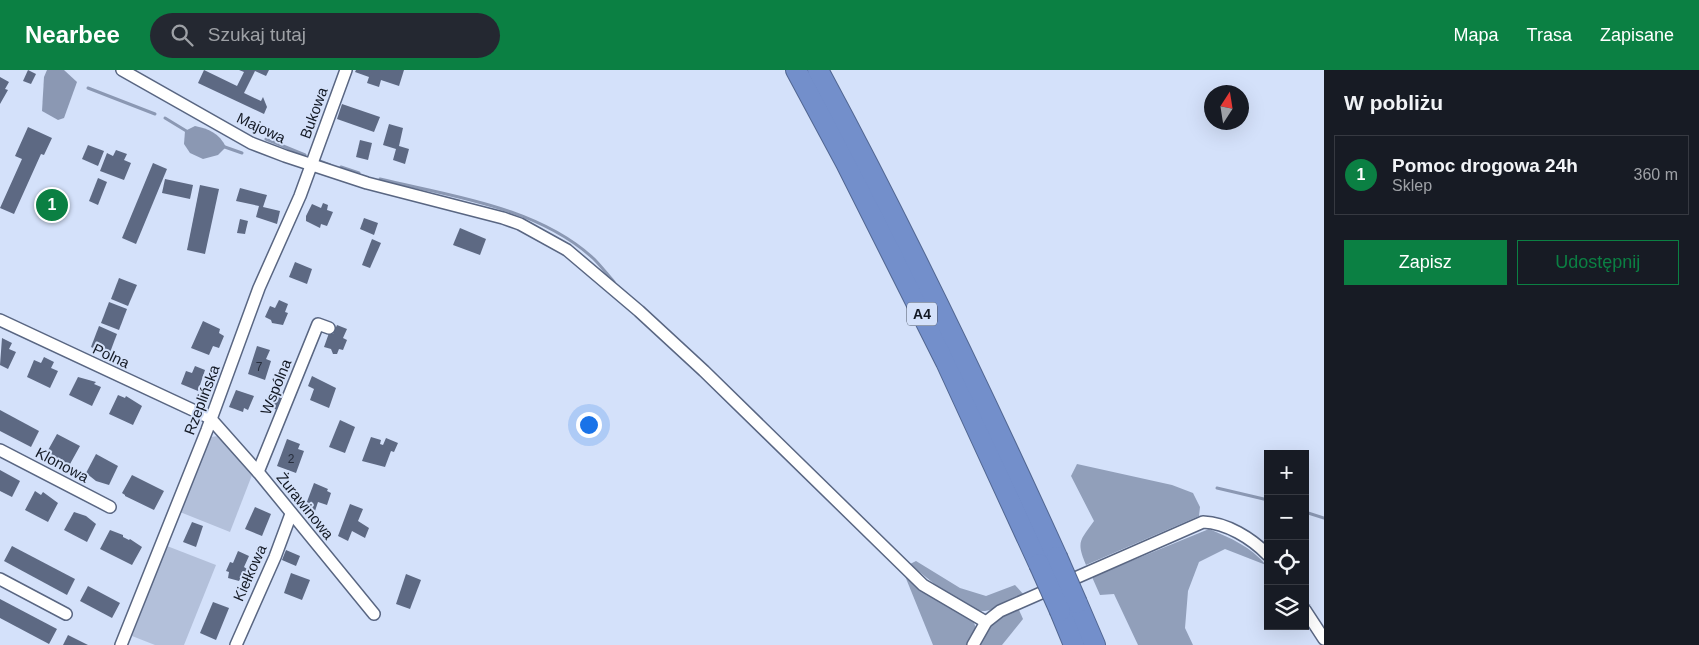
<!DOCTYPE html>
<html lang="pl">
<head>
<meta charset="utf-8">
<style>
  :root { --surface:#171b24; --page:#242831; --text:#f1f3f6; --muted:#9ea1a6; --line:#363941; --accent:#0b8043 }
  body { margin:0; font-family:Arial,sans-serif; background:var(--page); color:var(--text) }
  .controls { position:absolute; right:15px; bottom:15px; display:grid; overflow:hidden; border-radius:0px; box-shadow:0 5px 20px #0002 }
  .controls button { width:45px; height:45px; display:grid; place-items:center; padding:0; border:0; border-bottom:1px solid var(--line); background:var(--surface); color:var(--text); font:25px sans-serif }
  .compass { position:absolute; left:1204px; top:15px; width:45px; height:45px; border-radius:50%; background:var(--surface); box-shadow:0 5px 20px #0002; rotate:12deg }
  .you { position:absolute; left:588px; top:354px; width:18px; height:18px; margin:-12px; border:4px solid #fff; border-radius:50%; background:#1a73e8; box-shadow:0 0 0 8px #1a73e833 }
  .badge { display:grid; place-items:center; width:32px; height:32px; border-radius:50%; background:var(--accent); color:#fff; font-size:16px; font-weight:700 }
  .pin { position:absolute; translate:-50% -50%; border:2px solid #fff; box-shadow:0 1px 5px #0006 }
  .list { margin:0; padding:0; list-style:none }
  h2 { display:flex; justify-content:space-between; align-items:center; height:65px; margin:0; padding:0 20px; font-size:21px }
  h2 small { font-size:16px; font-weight:400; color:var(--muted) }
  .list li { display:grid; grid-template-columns:32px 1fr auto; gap:15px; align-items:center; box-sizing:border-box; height:80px; margin:0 10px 10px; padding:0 10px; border:1px solid var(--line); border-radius:0px }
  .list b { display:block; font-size:19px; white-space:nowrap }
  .list p { margin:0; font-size:16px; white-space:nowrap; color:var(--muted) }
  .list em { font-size:16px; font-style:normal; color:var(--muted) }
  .actions { display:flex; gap:10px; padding:15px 20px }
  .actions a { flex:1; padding:11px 0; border:1px solid var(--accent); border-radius:0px; text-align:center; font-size:18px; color:var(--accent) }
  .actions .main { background:var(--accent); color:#fff }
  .icon { flex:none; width:28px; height:28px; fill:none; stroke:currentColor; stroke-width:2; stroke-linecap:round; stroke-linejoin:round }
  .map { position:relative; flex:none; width:1324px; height:575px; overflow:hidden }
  header { display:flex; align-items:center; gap:30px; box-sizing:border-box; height:70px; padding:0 25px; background:var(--accent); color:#fff }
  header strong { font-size:24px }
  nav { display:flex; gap:28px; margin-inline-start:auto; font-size:18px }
  .search { width:350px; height:45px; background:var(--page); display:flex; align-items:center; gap:12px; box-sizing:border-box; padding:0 18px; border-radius:28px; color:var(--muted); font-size:19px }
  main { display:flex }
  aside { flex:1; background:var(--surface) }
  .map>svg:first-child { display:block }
  .green { fill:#b3c0da }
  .forest { fill:#919fba }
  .water { fill:#8b98b3 }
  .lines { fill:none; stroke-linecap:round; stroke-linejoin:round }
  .stream { stroke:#8b98b3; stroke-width:3 }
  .building { fill:#5d6983 }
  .minor-casing { stroke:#596682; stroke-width:14 }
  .motorway-casing { stroke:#516691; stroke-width:22 }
  .minor { stroke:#fff; stroke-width:11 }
  .motorway { stroke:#738fcb; stroke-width:20 }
  .motorway-bridge-casing { stroke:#516691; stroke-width:22; stroke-linecap:butt }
  .motorway-bridge { stroke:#738fcb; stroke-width:20 }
  .labels { text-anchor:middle; stroke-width:4; stroke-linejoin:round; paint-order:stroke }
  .number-label { font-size:12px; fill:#262d3c }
  .shield { fill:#d4e1fa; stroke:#4d5564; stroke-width:1 }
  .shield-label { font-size:14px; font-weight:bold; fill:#131924 }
  .street-label { font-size:15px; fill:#131924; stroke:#d4e1fa }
</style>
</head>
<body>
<header>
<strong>Nearbee</strong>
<div class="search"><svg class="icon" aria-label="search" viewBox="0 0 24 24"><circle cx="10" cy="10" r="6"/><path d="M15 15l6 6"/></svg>Szukaj tutaj</div>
<nav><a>Mapa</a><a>Trasa</a><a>Zapisane</a></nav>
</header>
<main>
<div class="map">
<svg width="1324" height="575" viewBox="0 0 1324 575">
  <rect width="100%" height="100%" fill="#d4e1fa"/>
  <g class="green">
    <path d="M219,366L252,405L230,462L180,442L210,367Z"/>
    <path d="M167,476L216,495L184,575H155L132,566Z"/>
  </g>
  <g class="forest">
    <path d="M1077,394L1172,415L1193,423L1200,437L1199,446L1086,495C1076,471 1080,471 1094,451L1071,406Z"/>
    <path d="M1209,459C1231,468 1251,477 1266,495L1225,479L1199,492L1188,521L1185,558L1193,575H1138L1114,524L1100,525L1092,507Z"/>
    <path d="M916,491L960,518L986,526L1015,515L1024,525C1012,530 997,539 985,541C966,543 925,506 910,494Z"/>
    <path d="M908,505L931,527L973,550L977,561L968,575H933L905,506Z"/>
    <path d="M1019,540L1023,549L1002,575H980C992,553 995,548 1019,540Z"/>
  </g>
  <g class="water">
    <path d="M47,0H64L77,12L64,48L58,50L42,41L44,7Z"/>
    <path d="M195,56C209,59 219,63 226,77L218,85L203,89L190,83L184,74L185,61Z"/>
  </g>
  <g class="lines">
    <g class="stream">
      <path d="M88,18L155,44"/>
      <path d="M165,48L188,62"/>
      <path d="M266,69L305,85"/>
      <path d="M222,76L242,83"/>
      <path d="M317,90L330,95"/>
      <path d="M341,97L359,103"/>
      <path d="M380,109C451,126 538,137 594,189C601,196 607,204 614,212"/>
      <path d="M1217,418L1268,430"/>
      <path d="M1305,442L1324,448"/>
    </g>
  </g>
  <g class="building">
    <path d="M28,0L36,4L31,14L23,11Z"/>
    <path d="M204,0L237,16L244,2L239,0H269L266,6L255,1L244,23L261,31L263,27L267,37L264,44L198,13Z"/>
    <path d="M356,0H404L399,16L381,10L379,17L367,13L369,7L355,2Z"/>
    <path d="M0,7L9,12L5,19L8,20L0,34Z"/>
    <path d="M342,34L380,47L374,62L337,49Z"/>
    <path d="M389,54L403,58L399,76L409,79L405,94L393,90L396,79L383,75Z"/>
    <path d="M28,57L52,68L44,85L41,84L14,144L0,138L22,89L15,86Z"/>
    <path d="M360,70L372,73L368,90L356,87Z"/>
    <path d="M88,75L104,81L98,96L82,89Z"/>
    <path d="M116,80L127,84L124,90L131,93L124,110L100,101L107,83L113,86Z"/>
    <path d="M153,93L167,99L136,174L122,168Z"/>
    <path d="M98,108L107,112L98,135L89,131Z"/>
    <path d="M165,109L193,115L190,129L162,123Z"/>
    <path d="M200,115L219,119L205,184L187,180Z"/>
    <path d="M240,118L267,125L263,137L280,141L277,154L256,147L259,136L236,131Z"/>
    <path d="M323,133L328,135L327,140L333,142L327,156L321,154L320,158L306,151V146L312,134L321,138Z"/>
    <path d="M364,148L378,153L374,165L360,159Z"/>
    <path d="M240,149L248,151L245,164L237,163Z"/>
    <path d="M460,158L486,169L480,185L453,175Z"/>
    <path d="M372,169L381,173L370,198L362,195Z"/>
    <path d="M295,192L312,199L307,214L289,207Z"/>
    <path d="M119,208L137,215L128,236L111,229Z"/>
    <path d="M279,230L288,234L285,242L288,243L283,255L272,253L271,250L265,247L270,236L275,238Z"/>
    <path d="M109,232L127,239L119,260L101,253Z"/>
    <path d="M203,251L220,259L219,263L224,266L219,278L213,276L209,285L191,278Z"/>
    <path d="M337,255L347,259L343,268L347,270L343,280L339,279L337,284H333L331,279L324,277L329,263L333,264Z"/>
    <path d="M99,256L117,264L109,285L91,277Z"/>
    <path d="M2,268L12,273L9,279L16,282L8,299L0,295Z"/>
    <path d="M257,276L270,280L266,289L271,291L265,310L248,304Z"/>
    <path d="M44,287L54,292L51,298L58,301L50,318L27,307L34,290L41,293Z"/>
    <path d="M195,296L205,300L198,321L181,314L186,301L192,303Z"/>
    <path d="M312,306L336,318L329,338L310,330L314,319L308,316Z"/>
    <path d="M78,307L96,312L94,314L101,317L92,336L69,325Z"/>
    <path d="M236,320L254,326L248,340L244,338L243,342L229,337Z"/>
    <path d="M272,324L282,328L278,340L268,337Z"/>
    <path d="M118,325L125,328L126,326L142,336L133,355L109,344Z"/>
    <path d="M0,340L39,361L31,377L0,361Z"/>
    <path d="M340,350L355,357L345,383L329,377Z"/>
    <path d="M57,364L80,376L70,394L52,388L54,386L47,382Z"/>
    <path d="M371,367L381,370L380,374L383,375L386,368L398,373L394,382L391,381L385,397L362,391Z"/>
    <path d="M287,369L300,374L298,379L304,381L296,403L277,396Z"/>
    <path d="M96,384L118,396L109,415L96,411L86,403Z"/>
    <path d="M0,400L20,411L12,427L0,421Z"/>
    <path d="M132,405L164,421L154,440L125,426V425L122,423Z"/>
    <path d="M314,413L328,419L327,421L331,423L327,435L318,432L315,441L305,437Z"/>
    <path d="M35,421L41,425L43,422L58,433L48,452L25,440Z"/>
    <path d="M350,434L363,439L358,451L369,458L365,468L352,461L348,471L338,466Z"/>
    <path d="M255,437L271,444L262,466L245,459Z"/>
    <path d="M74,442L86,446L96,454L87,472L64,460Z"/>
    <path d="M192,452L203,456L196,477L183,472Z"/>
    <path d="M110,460L123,465V467L129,470L130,469L142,477L132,495L100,479Z"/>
    <path d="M12,476L75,509L67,525L4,491Z"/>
    <path d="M286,480L300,486L296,496L282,490Z"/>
    <path d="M238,481L249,486L244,497L247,499L243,508L241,507L239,511L228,508L229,502L226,501L230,492L233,493Z"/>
    <path d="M291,503L310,510L302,530L284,523Z"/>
    <path d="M406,504L421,510L410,539L396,534Z"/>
    <path d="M88,516L120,533L112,548L80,531Z"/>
    <path d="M0,529L57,559L49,574L0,548Z"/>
    <path d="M213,532L229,538L216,570L200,563Z"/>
    <path d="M68,565L88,575H63Z"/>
  </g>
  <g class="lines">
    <defs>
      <g id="minor">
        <path d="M122,0L251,73L285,86L367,113L503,148L520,154L567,180L639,241L704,301L923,515L986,552"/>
        <path d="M0,250L210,348L258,402L374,544"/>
        <path d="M0,380L110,437"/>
        <path d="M258,402L318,254L329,258"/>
        <path d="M0,509L66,544"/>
        <path d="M1305,540L1324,569"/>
        <path d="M121,575L207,360L259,218L300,126L346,0"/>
        <path d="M236,575L275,487L291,444"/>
        <path d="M973,575L986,552L1000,541L1203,452C1227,453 1251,468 1268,485"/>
      </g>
      <g id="motorway">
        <path d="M796,0L846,93L946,292L1039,494"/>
        <path d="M818,0C904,159 982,322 1057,487"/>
        <path d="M1077,533L1095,575"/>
        <path d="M1060,541L1074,575"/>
      </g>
    </defs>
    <use href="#minor" class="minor-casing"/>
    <use href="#motorway" class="motorway-casing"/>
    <use href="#minor" class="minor"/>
    <use href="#motorway" class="motorway"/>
    <defs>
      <g id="motorway-bridge">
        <path d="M1057,487L1077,533"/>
        <path d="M1039,494L1060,541"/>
      </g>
    </defs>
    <use href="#motorway-bridge" class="motorway-bridge-casing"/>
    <use href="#motorway-bridge" class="motorway-bridge"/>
  </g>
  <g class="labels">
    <g class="number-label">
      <text x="259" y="301">7</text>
      <text x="291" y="393">2</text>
    </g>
    <rect class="shield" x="907" y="232.5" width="30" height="23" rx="4"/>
    <g class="shield-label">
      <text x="922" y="249">A4</text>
    </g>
    <g class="street-label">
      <text transform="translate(314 43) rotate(-70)" y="5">Bukowa</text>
      <text transform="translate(261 58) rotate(25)" y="5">Majowa</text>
      <text transform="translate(111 286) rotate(25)" y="5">Polna</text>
      <text transform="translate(276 317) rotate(-68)" y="5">Wspólna</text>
      <text transform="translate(202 330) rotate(-69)" y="5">Rzeplińska</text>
      <text transform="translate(62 395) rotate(28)" y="5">Klonowa</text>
      <text transform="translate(305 436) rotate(51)" y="5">Żurawinowa</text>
      <text transform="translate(250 503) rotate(-66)" y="5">Kiełkowa</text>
    </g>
  </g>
</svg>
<div class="controls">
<button>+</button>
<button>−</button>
<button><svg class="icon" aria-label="locate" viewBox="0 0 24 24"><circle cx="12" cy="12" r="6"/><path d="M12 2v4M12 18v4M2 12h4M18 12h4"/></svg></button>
<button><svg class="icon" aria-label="layers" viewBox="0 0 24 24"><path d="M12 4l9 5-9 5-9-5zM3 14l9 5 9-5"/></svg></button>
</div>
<svg class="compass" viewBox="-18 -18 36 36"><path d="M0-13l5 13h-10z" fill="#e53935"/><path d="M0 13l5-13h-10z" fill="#9ea1a6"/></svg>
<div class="you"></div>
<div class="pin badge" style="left:52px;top:135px">1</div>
</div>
<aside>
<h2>W pobliżu<small></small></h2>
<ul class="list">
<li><span class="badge">1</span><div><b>Pomoc drogowa 24h</b><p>Sklep</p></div><em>360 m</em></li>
</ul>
<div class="actions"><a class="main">Zapisz</a><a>Udostępnij</a></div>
</aside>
</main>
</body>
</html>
